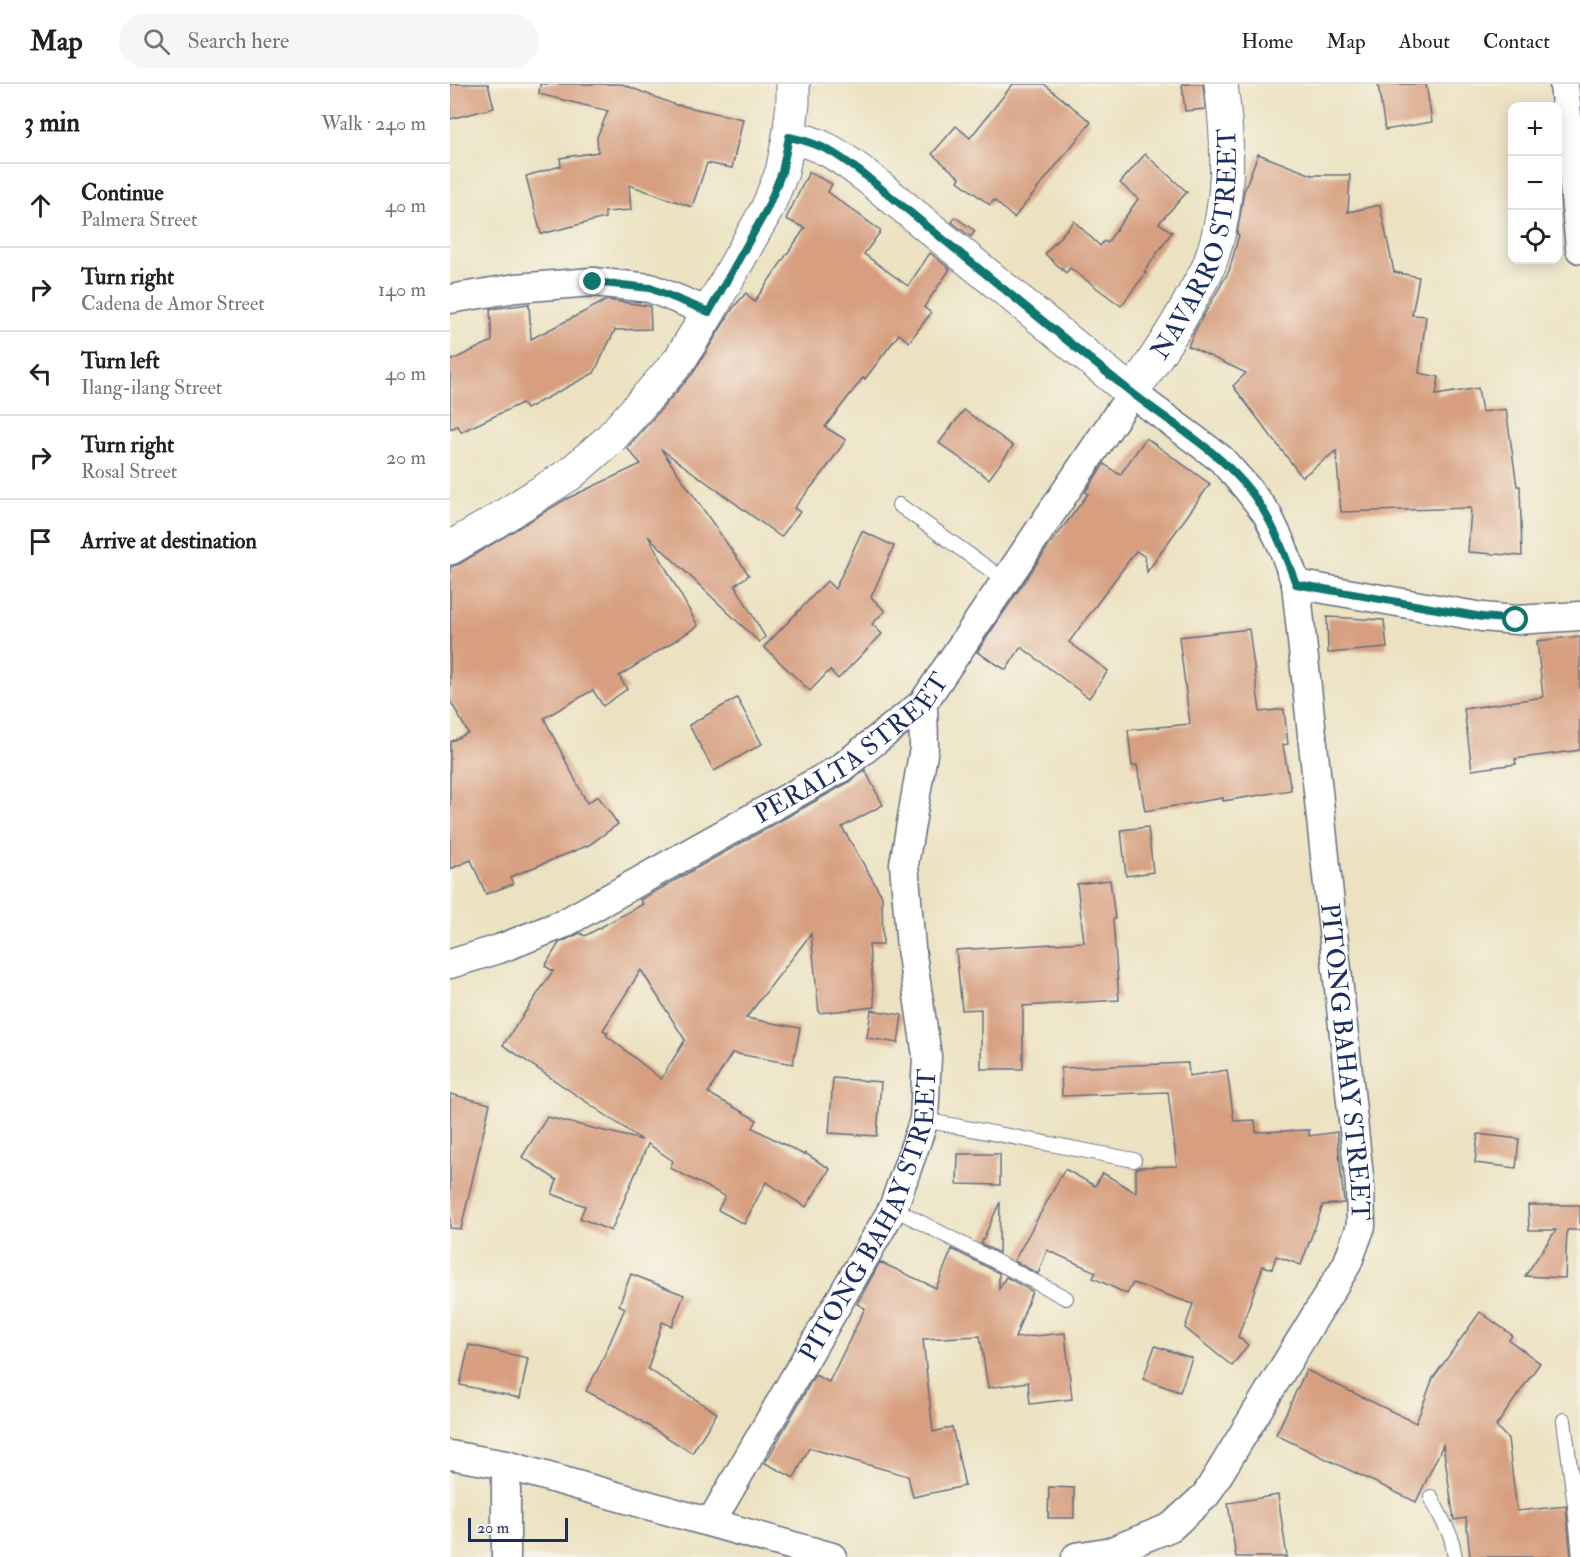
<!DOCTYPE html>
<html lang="en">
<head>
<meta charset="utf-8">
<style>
  :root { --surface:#fff; --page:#f6f6f6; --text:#202124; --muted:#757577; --line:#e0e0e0 }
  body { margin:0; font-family:"IM FELL Double Pica",serif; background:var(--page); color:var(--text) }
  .controls { position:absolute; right:18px; top:18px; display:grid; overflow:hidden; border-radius:12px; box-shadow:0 3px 15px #0003 }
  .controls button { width:54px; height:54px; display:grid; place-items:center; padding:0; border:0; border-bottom:2px solid var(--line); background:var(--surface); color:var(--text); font:30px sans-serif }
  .scale { position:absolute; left:18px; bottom:15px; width:100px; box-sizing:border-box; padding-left:6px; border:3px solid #1b2f5e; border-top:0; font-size:16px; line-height:21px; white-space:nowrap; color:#1b2f5e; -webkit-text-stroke:4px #f7f3e8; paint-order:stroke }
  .stop { position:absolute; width:18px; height:18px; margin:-14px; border:4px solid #0f766e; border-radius:50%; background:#fff }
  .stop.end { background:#0f766e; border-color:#fff; box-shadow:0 2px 6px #0008 }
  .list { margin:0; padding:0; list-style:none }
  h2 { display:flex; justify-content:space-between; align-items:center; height:78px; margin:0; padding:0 24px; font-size:26px }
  h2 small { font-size:20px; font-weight:400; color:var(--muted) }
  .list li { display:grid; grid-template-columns:39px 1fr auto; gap:18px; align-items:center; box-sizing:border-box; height:84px; padding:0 24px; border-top:2px solid var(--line) }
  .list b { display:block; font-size:22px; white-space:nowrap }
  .list p { margin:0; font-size:20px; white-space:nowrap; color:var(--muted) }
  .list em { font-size:20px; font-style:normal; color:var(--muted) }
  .icon { flex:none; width:33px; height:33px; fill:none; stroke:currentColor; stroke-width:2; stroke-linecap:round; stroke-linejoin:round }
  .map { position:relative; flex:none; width:1130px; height:1473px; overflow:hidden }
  header { display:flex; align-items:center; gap:36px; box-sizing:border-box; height:84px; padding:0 30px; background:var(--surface); border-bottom:2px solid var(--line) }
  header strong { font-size:28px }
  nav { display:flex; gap:33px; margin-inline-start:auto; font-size:21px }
  .search { width:420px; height:54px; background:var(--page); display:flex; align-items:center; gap:15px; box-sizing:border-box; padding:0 21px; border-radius:33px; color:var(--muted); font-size:22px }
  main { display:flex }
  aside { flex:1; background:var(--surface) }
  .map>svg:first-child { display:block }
  .building { fill:#d79f80; fill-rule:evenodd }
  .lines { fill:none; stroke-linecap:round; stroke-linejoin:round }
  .lane-casing { stroke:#646e81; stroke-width:16 }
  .street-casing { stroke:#646e81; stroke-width:31 }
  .secondary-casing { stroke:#646e81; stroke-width:35 }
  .lane { stroke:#fff; stroke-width:14 }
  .street { stroke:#fff; stroke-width:28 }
  .secondary { stroke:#fff; stroke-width:33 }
  .route { stroke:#0f766e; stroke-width:8 }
  .labels { text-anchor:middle; stroke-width:6; stroke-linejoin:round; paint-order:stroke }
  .street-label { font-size:26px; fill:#1b2f5e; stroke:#f7f3e8 }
</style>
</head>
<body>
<header>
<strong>Map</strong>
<div class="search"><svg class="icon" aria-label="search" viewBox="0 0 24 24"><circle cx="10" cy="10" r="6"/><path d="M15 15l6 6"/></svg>Search here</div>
<nav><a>Home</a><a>Map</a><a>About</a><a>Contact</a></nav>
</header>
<main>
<aside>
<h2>3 min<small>Walk · 240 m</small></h2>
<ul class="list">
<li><svg class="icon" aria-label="ahead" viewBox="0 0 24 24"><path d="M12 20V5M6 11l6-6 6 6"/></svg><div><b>Continue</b><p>Palmera Street</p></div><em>40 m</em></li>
<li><svg class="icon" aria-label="right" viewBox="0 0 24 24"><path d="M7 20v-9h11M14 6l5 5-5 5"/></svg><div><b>Turn right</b><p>Cadena de Amor Street</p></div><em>140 m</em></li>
<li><svg class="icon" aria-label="left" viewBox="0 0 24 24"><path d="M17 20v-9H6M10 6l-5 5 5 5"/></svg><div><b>Turn left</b><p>Ilang-ilang Street</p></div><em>40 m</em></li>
<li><svg class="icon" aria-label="right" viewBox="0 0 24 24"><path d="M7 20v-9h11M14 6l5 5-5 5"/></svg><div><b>Turn right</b><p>Rosal Street</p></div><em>20 m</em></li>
<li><svg class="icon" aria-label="arrive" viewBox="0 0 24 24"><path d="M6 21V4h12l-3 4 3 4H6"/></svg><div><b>Arrive at destination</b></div></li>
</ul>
</aside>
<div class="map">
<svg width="1130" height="1473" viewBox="0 0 1130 1473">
  <rect width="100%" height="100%" fill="#f7f3e8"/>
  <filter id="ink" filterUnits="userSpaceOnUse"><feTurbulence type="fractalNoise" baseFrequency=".0167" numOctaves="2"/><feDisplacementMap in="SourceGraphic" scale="12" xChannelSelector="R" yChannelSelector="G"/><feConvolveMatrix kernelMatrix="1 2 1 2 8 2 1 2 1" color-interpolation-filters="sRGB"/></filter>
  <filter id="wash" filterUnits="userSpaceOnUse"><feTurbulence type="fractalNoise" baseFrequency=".008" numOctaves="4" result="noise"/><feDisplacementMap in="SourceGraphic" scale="24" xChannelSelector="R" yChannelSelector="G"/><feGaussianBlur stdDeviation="1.35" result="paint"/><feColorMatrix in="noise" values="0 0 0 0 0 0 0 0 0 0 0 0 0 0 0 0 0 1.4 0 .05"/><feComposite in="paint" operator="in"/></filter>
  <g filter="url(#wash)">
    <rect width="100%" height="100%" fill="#ece2c1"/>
    <g id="blocks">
      <g class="building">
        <path d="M0,0H38L44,24L0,35Z"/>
        <path d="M90,0H172L228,22V21L293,35L282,84L257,79L242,123L179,101L181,126L155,128V134L91,150L76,92L111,82L110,74L148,68L147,53L158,27L89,10Z"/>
        <path d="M563,0H594L641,38L564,134L544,116L540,121L508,97L510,94L482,70L506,42L520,54Z"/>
        <path d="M732,0H753L755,25L735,27Z"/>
        <path d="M928,0H976L982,38L935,46Z"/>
        <path d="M695,70L737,108L709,139L722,148L694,188L696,189L671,222L620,184L616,189L595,170L624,137L650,162L654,157L657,159L688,115L670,99Z"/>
        <path d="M808,70L862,91H900L898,128L930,121L944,188L969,193L962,231L976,232L969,289L989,293L986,311L1028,304L1032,328L1056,325L1067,402H1070L1072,472L1018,468L1021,424L891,428L886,367L852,393L783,302L796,289L738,262L747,243L779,187L789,151L787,150L794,107Z"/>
        <path d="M359,88L382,100L378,108L431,147L414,170L458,202L480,169L500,185L474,223L481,229L459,258L449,250L415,295L413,294L375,343L396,356L373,389L344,424L350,428L331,453L211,365L299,491L285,501L315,553L309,558L198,452L248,542L169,592L177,605L153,622L143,606L94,634L137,719L148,712L168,740L139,761L60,793L63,800L36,810L21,776L0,785V658L18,649L0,616V483L9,480L116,415L191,380L177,364L243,289L283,224L296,209L304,218L355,144L336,135Z"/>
        <path d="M505,133L525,147L521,153L502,138Z"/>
        <path d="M157,216L200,222L201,245L165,246L144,289L76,325L72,319L11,348L8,342L0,345V277L42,257L40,225L79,220L81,255Z"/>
        <path d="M514,326L563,362L539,395L489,359Z"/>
        <path d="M696,354L760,400L697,488L695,473L686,467L619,558L658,587L639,614L571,563L556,586L527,568L593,470L638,410L635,408L654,380L670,391Z"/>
        <path d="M412,447L444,462L421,513L435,527L422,540L432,550L388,595L380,586L360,607L314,563L377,497L385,505Z"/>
        <path d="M877,533L934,536L937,564L878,569Z"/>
        <path d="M799,545L810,628L834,625L838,660L833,661L841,706L773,717V714L695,727L687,681L682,682L678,646L740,640L729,553Z"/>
        <path d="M1130,552V666L1065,675L1066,680L1022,686L1014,625L1093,613L1087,557Z"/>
        <path d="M287,614L312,660L264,687L239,641Z"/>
        <path d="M415,686L433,721L392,743L432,812L433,861H419L425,923L369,929L361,850L296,934L350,944L343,980L282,969L258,1009L307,1036L303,1044L354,1071L355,1069L380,1085L356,1123L316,1098L294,1140L268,1126L275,1112L220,1084L223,1077L198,1060L161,1147L130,1134L135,1122L102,1110L107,1096L72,1073L97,1033L192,1056L53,961L103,887L95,882L109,859L130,849L135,852L193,820L190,816L399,698ZM191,886L235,956L211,995L156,951L158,949L153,946Z"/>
        <path d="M698,743L703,788L676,792L671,746Z"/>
        <path d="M660,796L665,835L663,836L669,916L573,922V985H531V925L512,926L506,866L634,858L627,800Z"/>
        <path d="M421,926L452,931L448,959L417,954Z"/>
        <path d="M738,979L739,992L777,986L784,1037L805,1036L806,1048L859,1046V1052L887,1048L894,1119L873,1121L851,1181L826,1172L822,1185L813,1182L788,1253L798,1261L782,1282L735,1244L743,1220L683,1199L677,1210L643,1194L646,1188L597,1166L588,1190L564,1177L615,1085L645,1102L653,1089L686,1109V1085L690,1083L727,1082L718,1008L612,1012L611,984Z"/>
        <path d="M383,994L431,998L427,1052L379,1049Z"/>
        <path d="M0,1010L40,1020L11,1145L0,1144Z"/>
        <path d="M1028,1050L1069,1055L1066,1084L1025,1079Z"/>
        <path d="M508,1070H550V1101L507,1100Z"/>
        <path d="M550,1118L549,1169L531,1160Z"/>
        <path d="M1078,1121H1130V1146H1117L1115,1194L1075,1192L1106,1146H1079Z"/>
        <path d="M502,1165L549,1189V1205L556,1193L582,1207L565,1254L615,1249L622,1315L580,1320L578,1298L538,1304L530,1252L473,1255L483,1348L502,1343L515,1402L463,1413L458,1392L359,1364L344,1394L315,1379L365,1291L379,1298L415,1224L407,1220L430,1178L486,1204Z"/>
        <path d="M181,1190L234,1211L222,1242L212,1238L198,1285L267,1329L242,1369L165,1321V1322L136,1307L151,1279L175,1224L169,1221Z"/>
        <path d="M1030,1228L1062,1251L1059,1256L1090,1279L1046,1342L1058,1355L1067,1427L1116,1422L1121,1473H1020L1016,1434L1004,1436L993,1361L966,1418L826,1351L856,1286L966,1339L983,1294Z"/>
        <path d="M19,1261L78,1274L70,1314L10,1301Z"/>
        <path d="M705,1262L742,1274L730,1308L693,1295Z"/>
        <path d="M599,1403L624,1404V1434H598Z"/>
        <path d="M828,1411L837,1473H786L778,1419Z"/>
      </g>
    </g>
  </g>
  <g filter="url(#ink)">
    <use href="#blocks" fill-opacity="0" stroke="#646e81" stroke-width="1.5"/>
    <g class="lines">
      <defs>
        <g id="lane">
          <path d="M449,421L556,497"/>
          <path d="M474,1036L684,1076"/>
          <path d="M443,1124L616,1214"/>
          <path d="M1114,1336L1125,1422L1130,1473"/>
          <path d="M981,1413L1001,1453L1005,1473"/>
        </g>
        <g id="street">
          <path d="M1114,0L1130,165"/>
          <path d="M0,215L66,204L143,198L200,204L259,228"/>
          <path d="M846,500L1032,533L1066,536L1130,532"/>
          <path id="s1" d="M0,880L49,865L113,840L391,684L473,619L682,309L771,375L796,403L817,430L832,461L846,500L910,1102L911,1142L897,1180L756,1411L721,1443L662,1467L626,1473"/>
          <path d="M0,1371L56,1381L382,1473"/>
          <path d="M56,1381V1473"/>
          <path id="s2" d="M261,1438L443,1124L474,1036L477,972L461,864L454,780L474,664L473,619"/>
        </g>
        <g id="secondary">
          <path id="s3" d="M339,53C374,60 388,71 416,92L682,309C705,275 728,241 747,204C752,195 758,186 761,176C781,118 779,60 771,0"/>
          <path d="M0,464L46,437L120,390L159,356L229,277L259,228L317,125L332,88L339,53L343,19V0"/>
        </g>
      </defs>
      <use href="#lane" class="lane-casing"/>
      <use href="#street" class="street-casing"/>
      <use href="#secondary" class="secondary-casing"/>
      <use href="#lane" class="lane"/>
      <use href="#street" class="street"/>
      <use href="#secondary" class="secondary"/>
    </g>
  </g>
  <g class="lines" filter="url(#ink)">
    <path class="route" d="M143,198L200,204L259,228L317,125L332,88L339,53C374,60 388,71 416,92C504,164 592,237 681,308C720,339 765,364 797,403C821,432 833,465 846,500L1032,533L1066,536"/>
  </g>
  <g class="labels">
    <g class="street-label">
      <text dy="9" stroke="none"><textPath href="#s3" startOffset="597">NAVARRO STREET</textPath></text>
      <text dy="9" stroke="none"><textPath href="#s1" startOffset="459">PERALTA STREET</textPath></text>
      <text dy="9" stroke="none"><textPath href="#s1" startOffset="1656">PITONG BAHAY STREET</textPath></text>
      <text dy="9" stroke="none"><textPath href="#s2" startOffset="348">PITONG BAHAY STREET</textPath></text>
    </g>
  </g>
</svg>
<div class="controls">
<button>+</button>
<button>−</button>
<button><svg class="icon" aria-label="locate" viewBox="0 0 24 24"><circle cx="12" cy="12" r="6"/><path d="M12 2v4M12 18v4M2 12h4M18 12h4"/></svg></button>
</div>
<div class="scale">20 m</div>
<div class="stop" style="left:1066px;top:536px"></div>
<div class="stop end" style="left:143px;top:198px"></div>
</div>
</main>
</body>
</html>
